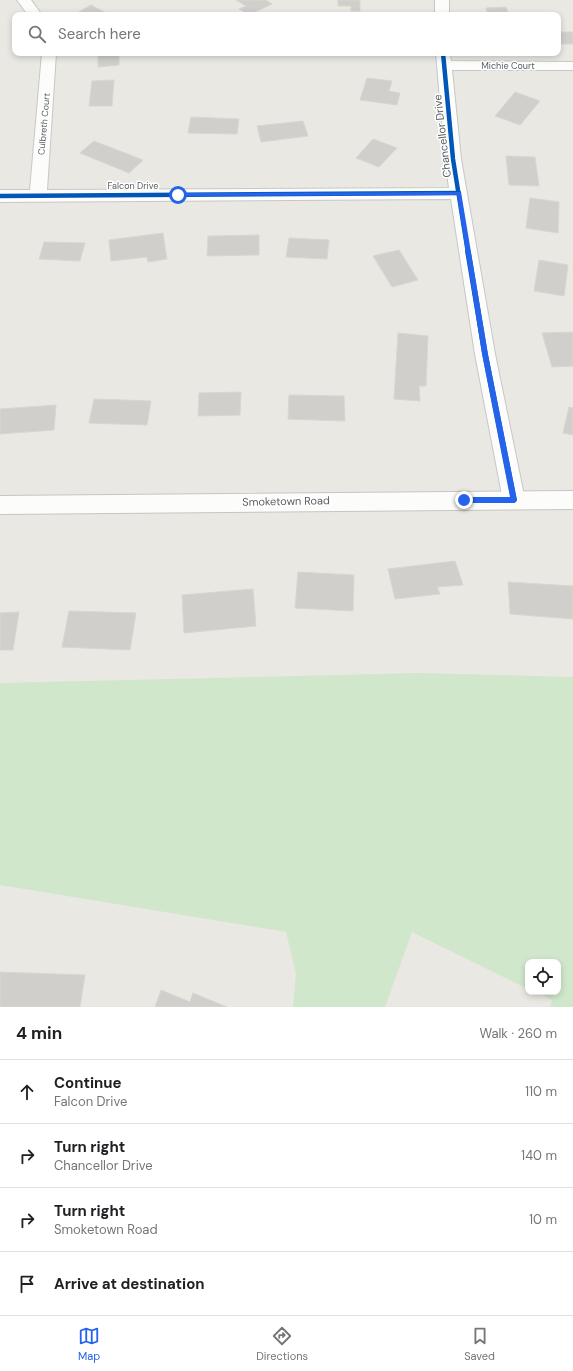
<!DOCTYPE html>
<html lang="en">
<head>
<meta charset="utf-8">
<style>
  :root { --surface:#fff; --page:#f2f2f2; --text:#202124; --muted:#757577; --line:#e0e0e0; --accent:#2563eb }
  body { margin:0; font-family:"DM Sans",sans-serif; background:var(--page); color:var(--text) }
  .controls { position:absolute; right:12px; bottom:12px; display:grid; overflow:hidden; border-radius:8px; box-shadow:0 2px 6px #0003 }
  .controls button { width:36px; height:36px; display:grid; place-items:center; padding:0; border:0; border-bottom:1px solid var(--line); background:var(--surface); color:var(--text); font:20px sans-serif }
  .stop { position:absolute; width:12px; height:12px; margin:-9px; border:3px solid #2563eb; border-radius:50%; background:#fff }
  .stop.end { background:#2563eb; border-color:#fff; box-shadow:0 1px 4px #0008 }
  .list { margin:0; padding:0; list-style:none }
  h2 { display:flex; justify-content:space-between; align-items:center; height:52px; margin:0; padding:0 16px; font-size:17px }
  h2 small { font-size:13px; font-weight:400; color:var(--muted) }
  .list li { display:grid; grid-template-columns:26px 1fr auto; gap:12px; align-items:center; box-sizing:border-box; height:64px; padding:0 16px; border-top:1px solid var(--line) }
  .list b { display:block; font-size:15px; white-space:nowrap }
  .list p { margin:0; font-size:13px; white-space:nowrap; color:var(--muted) }
  .list em { font-size:13px; font-style:normal; color:var(--muted) }
  .icon { flex:none; width:22px; height:22px; fill:none; stroke:currentColor; stroke-width:2; stroke-linecap:round; stroke-linejoin:round }
  .map { position:relative; flex:none; width:573px; height:1007px; overflow:hidden }
  .search { position:absolute; background:var(--surface); box-shadow:0 2px 6px #0003; left:12px; right:12px; top:12px; height:44px; display:flex; align-items:center; gap:10px; box-sizing:border-box; padding:0 14px; border-radius:8px; color:var(--muted); font-size:15px }
  .sheet { height:308px; background:var(--surface) }
  nav { display:flex; justify-content:space-around; align-items:center; box-sizing:border-box; height:56px; border-top:1px solid var(--line); background:var(--surface); font-size:11px; color:var(--muted) }
  nav a { display:grid; justify-items:center; gap:2px }
  nav .on { color:var(--accent) }
  .map>svg:first-child { display:block }
  .green { fill:#d1e7cb }
  .building { fill:#d1cfcc; stroke:#d9d6d2 }
  .lines { fill:none; stroke-linecap:round; stroke-linejoin:round }
  .street-casing { stroke:#c7c7c7; stroke-width:2 }
  .secondary-casing { stroke:#c5c6c4; stroke-width:2 }
  .street { fill:#fcfcfb; fill-rule:evenodd }
  .secondary { fill:#fcfcfb; fill-rule:evenodd }
  .cycleway-far1-casing { stroke:#fff; stroke-width:6 }
  .cycleway-casing { stroke:#fff; stroke-width:8 }
  .cycleway-far1 { stroke:#0057b8; stroke-width:4.5 }
  .cycleway { stroke:#0057b8; stroke-width:5.5 }
  .route { fill:#2563eb }
  .labels { text-anchor:middle; stroke-width:3; stroke-linejoin:round; paint-order:stroke }
  .far-street-label { font-size:9px; fill:#585d62; stroke:#fff }
  .street-label { font-size:11px; fill:#585d62; stroke:#fff }
</style>
</head>
<body>
<div class="map">
<svg width="573" height="1007" viewBox="0 0 573 1007">
  <rect width="100%" height="100%" fill="#eae8e2"/>
  <path class="green" d="M419,673L573,677V1007H550L552,1000L535,992H558V962H528V989L412,932L385,1007H293L296,974L286,932L0,885V683Z"/>
  <g class="building">
    <path d="M236,0H266L272,4L249,15L239,9L246,6Z"/>
    <path d="M338,0H360V11H351V6H338Z"/>
    <path d="M91,5L110,15L75,14Z"/>
    <path d="M506,7L509,15H488L486,8Z"/>
    <rect x="558" y="32" width="15" height="12"/>
    <path d="M98,53H119V65L98,67Z"/>
    <path d="M367,78L392,81L389,91L400,93L397,105L360,100Z"/>
    <path d="M114,80L112,106H89L92,81Z"/>
    <path d="M515,92L540,101L520,125L495,116Z"/>
    <path d="M191,117L239,119L237,134L188,133Z"/>
    <path d="M303,121L308,136L261,142L257,126Z"/>
    <path d="M373,139L397,148L379,167L356,158Z"/>
    <path d="M94,141L143,160L129,173L80,153Z"/>
    <path d="M506,156L535,157L539,186L509,185Z"/>
    <path d="M530,198L559,202L558,233L526,228Z"/>
    <path d="M163,233L167,259L148,262L147,257L111,261L109,240Z"/>
    <path d="M259,235V255L207,256L208,236Z"/>
    <path d="M289,238L329,240L327,259L286,257Z"/>
    <path d="M44,242L85,243L80,261L39,259Z"/>
    <path d="M399,250L418,280L392,287L373,256Z"/>
    <path d="M539,260L568,265L564,296L534,291Z"/>
    <path d="M573,332V366L552,367L542,333Z"/>
    <path d="M398,333L428,336L426,386H419L420,401L394,399Z"/>
    <path d="M241,392L240,415L198,416L199,393Z"/>
    <path d="M289,395L344,396L345,421L288,419Z"/>
    <path d="M94,399L151,401L147,425L89,423Z"/>
    <path d="M56,405L54,430L0,434V409Z"/>
    <path d="M569,407L573,408V435L563,433Z"/>
    <path d="M455,561L463,585L437,587L440,594L395,599L388,569Z"/>
    <path d="M298,572L354,575L353,611L295,608Z"/>
    <path d="M508,582L573,586V619L510,614Z"/>
    <path d="M253,589L256,626L184,633L182,595Z"/>
    <path d="M69,611L136,613L130,650L62,647Z"/>
    <path d="M19,612L13,650H0V613Z"/>
    <path d="M0,972L85,975L80,1007H0Z"/>
    <path d="M161,990L190,1002L193,993L227,1007H155Z"/>
  </g>
  <g class="lines">
    <defs>
      <g id="street">
        <path d="M17,0H31L42,15H28Z"/>
        <rect x="435" y="0" width="14" height="15"/>
        <path d="M42,53H56L47,190L449,188L445,159L436,53H450L451,61L573,62V70H452L461,159L495,354L525,500L522,507L514,509L506,507L503,500L475,354L451,199L0,202V190H30Z"/>
      </g>
      <path id="secondary" d="M573,491V509L0,514V496Z"/>
    </defs>
    <use href="#street" class="street-casing"/>
    <use href="#secondary" class="secondary-casing"/>
    <use href="#street" class="street"/>
    <use href="#secondary" class="secondary"/>
    <defs>
      <g id="cycleway-far1">
        <path d="M443,53L453,159L468,253"/>
        <path d="M0,196L459,193"/>
      </g>
      <path id="cycleway" d="M468,252L485,354L514,500"/>
    </defs>
    <use href="#cycleway-far1" class="cycleway-far1-casing"/>
    <use href="#cycleway" class="cycleway-casing"/>
    <use href="#cycleway-far1" class="cycleway-far1"/>
    <use href="#cycleway" class="cycleway"/>
  </g>
  <path class="route" d="M461,192L488,354L517,500L514,503H464L460,500L464,497H510L482,354L457,195L178,196L175,195L178,193Z"/>
  <g class="labels">
    <g class="far-street-label">
      <text x="508" y="69">Michie Court</text>
      <text transform="translate(44 124) rotate(-85)" y="3">Culbreth Court</text>
      <text x="133" y="189">Falcon Drive</text>
    </g>
    <g class="street-label">
      <text transform="translate(442 136) rotate(-97)" y="4">Chancellor Drive</text>
      <text transform="translate(286 501) rotate(-1)" y="4">Smoketown Road</text>
    </g>
  </g>
</svg>
<div class="controls">
<button><svg class="icon" aria-label="locate" viewBox="0 0 24 24"><circle cx="12" cy="12" r="6"/><path d="M12 2v4M12 18v4M2 12h4M18 12h4"/></svg></button>
</div>
<div class="stop" style="left:178px;top:195px"></div>
<div class="stop end" style="left:464px;top:500px"></div>
<div class="search"><svg class="icon" aria-label="search" viewBox="0 0 24 24"><circle cx="10" cy="10" r="6"/><path d="M15 15l6 6"/></svg>Search here</div>
</div>
<section class="sheet">
<h2>4 min<small>Walk · 260 m</small></h2>
<ul class="list">
<li><svg class="icon" aria-label="ahead" viewBox="0 0 24 24"><path d="M12 20V5M6 11l6-6 6 6"/></svg><div><b>Continue</b><p>Falcon Drive</p></div><em>110 m</em></li>
<li><svg class="icon" aria-label="right" viewBox="0 0 24 24"><path d="M7 20v-9h11M14 6l5 5-5 5"/></svg><div><b>Turn right</b><p>Chancellor Drive</p></div><em>140 m</em></li>
<li><svg class="icon" aria-label="right" viewBox="0 0 24 24"><path d="M7 20v-9h11M14 6l5 5-5 5"/></svg><div><b>Turn right</b><p>Smoketown Road</p></div><em>10 m</em></li>
<li><svg class="icon" aria-label="arrive" viewBox="0 0 24 24"><path d="M6 21V4h12l-3 4 3 4H6"/></svg><div><b>Arrive at destination</b></div></li>
</ul>
</section>
<nav>
<a class="on"><svg class="icon" aria-label="map" viewBox="0 0 24 24"><path d="M3 6l6-2 6 2 6-2v14l-6 2-6-2-6 2zM9 4v14M15 6v14"/></svg>Map</a>
<a><svg class="icon" aria-label="directions" viewBox="0 0 24 24"><path d="M12 3l9 9-9 9-9-9zM9 14v-3h6M13 9l2 2-2 2"/></svg>Directions</a>
<a><svg class="icon" aria-label="saved" viewBox="0 0 24 24"><path d="M7 4h10v16l-5-4-5 4z"/></svg>Saved</a>
</nav>
</body>
</html>
